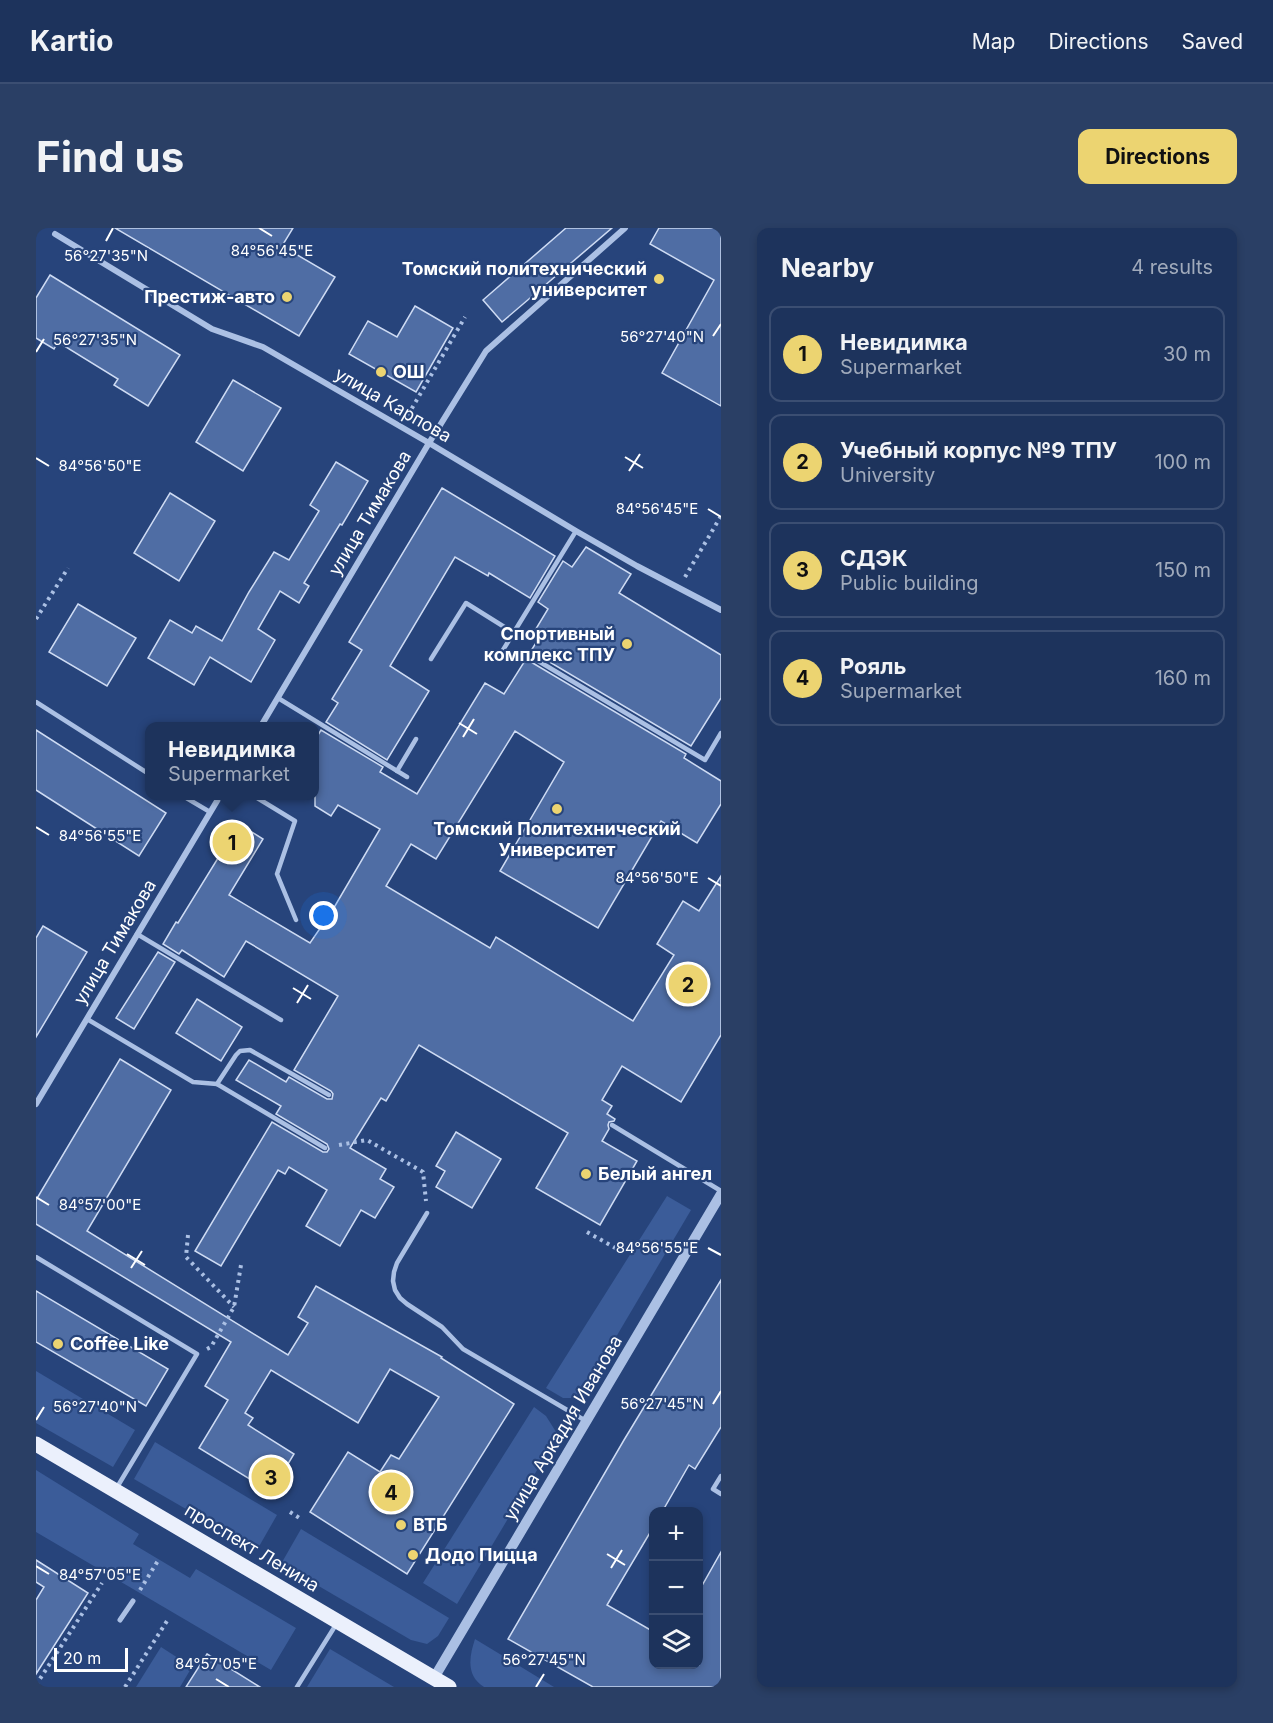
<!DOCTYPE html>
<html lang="en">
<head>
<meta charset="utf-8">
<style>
  :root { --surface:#1d335c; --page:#2a3f65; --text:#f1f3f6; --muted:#a0aabb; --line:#3b4e72; --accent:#ecd471 }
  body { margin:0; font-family:Inter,sans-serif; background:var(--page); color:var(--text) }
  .controls { position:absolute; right:18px; bottom:18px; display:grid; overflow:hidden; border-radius:12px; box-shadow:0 3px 9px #0003 }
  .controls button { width:54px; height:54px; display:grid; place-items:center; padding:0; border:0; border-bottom:2px solid var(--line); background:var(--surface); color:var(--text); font:30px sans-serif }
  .scale { position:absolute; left:18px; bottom:15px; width:74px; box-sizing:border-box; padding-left:6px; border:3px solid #fff; border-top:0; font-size:16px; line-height:21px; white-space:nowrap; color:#fff; -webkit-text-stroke:4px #27447b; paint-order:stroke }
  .you { position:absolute; left:288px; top:688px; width:21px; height:21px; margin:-15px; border:4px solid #fff; border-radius:50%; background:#1a73e8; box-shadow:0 0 0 9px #1a73e833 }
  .badge { display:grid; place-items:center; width:39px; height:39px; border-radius:50%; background:var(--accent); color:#111; font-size:20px; font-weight:700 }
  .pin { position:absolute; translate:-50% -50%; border:3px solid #fff; box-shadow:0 2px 6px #0006 }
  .popup { position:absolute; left:109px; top:494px; width:174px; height:78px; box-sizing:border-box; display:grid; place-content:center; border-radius:12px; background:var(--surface); filter:drop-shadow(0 2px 4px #0005); font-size:20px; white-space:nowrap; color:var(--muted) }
  .popup b { font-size:22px; color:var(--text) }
  .popup::after { content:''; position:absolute; left:50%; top:100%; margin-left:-12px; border:12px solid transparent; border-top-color:var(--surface) }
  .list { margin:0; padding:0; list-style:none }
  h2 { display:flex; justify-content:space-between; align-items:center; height:78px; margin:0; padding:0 24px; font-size:26px }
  h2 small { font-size:20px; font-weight:400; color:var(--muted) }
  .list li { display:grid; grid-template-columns:39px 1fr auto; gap:18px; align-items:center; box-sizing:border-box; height:96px; margin:0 12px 12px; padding:0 12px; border:2px solid var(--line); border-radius:12px }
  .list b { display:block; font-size:22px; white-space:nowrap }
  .list p { margin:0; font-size:20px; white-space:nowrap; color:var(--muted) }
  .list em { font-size:20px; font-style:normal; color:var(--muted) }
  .icon { flex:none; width:33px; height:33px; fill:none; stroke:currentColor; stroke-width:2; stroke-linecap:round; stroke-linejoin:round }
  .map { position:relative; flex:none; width:685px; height:1459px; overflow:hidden; border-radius:12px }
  header { display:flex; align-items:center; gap:36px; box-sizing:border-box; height:84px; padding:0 30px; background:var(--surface); border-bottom:2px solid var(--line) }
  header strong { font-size:28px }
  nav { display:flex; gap:33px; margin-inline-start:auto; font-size:21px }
  .intro { display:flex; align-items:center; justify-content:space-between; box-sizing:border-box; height:144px; padding:0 36px }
  h1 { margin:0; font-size:42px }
  .button { padding:15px 27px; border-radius:12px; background:var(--accent); color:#111; font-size:21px; font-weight:700 }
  main { display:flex; gap:36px; padding:0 36px }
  aside { flex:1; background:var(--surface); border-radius:12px; box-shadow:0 3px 9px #0003 }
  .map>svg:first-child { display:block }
  .green { fill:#3b5c99 }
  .building { fill:#4f6da4; stroke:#cedbf3; stroke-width:1.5 }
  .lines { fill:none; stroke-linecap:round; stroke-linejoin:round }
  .path { stroke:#abc0e4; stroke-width:4; stroke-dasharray:3 4.5; stroke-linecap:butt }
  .service { stroke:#abc0e4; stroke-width:4.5 }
  .pedestrian { stroke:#abc0e4; stroke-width:5 }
  .minor { stroke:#abc0e4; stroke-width:6 }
  .tertiary { stroke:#abc0e4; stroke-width:10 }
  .primary { stroke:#ebf0fc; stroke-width:15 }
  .ticks { fill:none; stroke:#fff; stroke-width:2 }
  .poi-dot { fill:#ecd471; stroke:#27447b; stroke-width:2 }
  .labels { text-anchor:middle; stroke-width:4.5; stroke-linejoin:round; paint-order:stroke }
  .poi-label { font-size:18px; font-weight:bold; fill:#fff; stroke:#27447b; text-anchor:start }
  .street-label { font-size:18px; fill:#fff; stroke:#27447b }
  .ticks-label { font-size:15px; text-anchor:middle; fill:#fff; stroke:#27447b; stroke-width:4.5; stroke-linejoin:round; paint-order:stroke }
</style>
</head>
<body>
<header>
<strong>Kartio</strong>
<nav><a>Map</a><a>Directions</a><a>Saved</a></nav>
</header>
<div class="intro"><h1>Find us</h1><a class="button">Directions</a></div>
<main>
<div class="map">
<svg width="685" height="1459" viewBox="0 0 685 1459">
  <rect width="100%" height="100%" fill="#27447b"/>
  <g class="green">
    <path d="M631,968L655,982L544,1170H527L510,1160Z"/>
    <path d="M0,1143L99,1202L77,1239L0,1195Z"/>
    <path d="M498,1179L510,1188L522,1207L421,1376L387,1355Z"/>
    <path d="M119,1214L241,1287L221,1322L98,1251Z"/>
    <path d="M0,1242L103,1306L97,1316L154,1350L160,1341L260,1400L235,1442L0,1304Z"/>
    <path d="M265,1301L413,1390L402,1408L391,1416L375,1412L245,1336Z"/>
    <path d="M439,1411L518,1459H448C430,1448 433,1429 439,1411Z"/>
    <path d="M125,1419L156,1439L144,1459H100Z"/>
    <path d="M294,1421L358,1459H271Z"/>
  </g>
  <g class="building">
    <path d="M79,0H257L246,18L299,49L263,108Z"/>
    <path d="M530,0H576L466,94L447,72Z"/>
    <path d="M623,0H685V178L626,145L678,52L614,16Z"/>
    <path d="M14,47L144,127L112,178L78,157L82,151L22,114L18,121L0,110V70Z"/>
    <path d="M379,78L417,100L380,164L313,126L332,93L361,109Z"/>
    <path d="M197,152L245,180L207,243L160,214Z"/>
    <path d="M300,234L332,253L306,297L304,296L268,355L273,358L263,375L244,363L222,401L239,412L215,454L174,429L158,457L112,430L134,392L156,405L160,398L186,413L213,364L238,324L253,332L283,283L274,277Z"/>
    <path d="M406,260L519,328L494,370L453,345L452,348L419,329L354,438L393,463L351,532L290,494L302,475L296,471L326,422L313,414Z"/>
    <path d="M134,265L179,293L143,353L98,325Z"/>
    <path d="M550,319L595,346L583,365L685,427V470L655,518L495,423L504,408L498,404L512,381L502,374L527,333L536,339Z"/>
    <path d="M42,376L100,410L71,458L13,424Z"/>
    <path d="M490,431L650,526L648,530L685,553V576L661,615L625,593L562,700L464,643L528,534L479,503L400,631L375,616L350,658L454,720L460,709L597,793L638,727L621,716L647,673L663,683L685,648V807L645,874L586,838L566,872L576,878L571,886L579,891L578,893L573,894L572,897L573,901L566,913L601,933L564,997L500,960L532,905L383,817L350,873L345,870L314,920L350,941L344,951L358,959L339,990L325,982L304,1018L270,998L291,962L253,939L249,946L242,942L185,1038L159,1023L236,894L287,924H291L293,921L291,916L240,886L245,878L200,852L213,832L250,854L253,849L291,871H296L297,866L295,863L258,842L302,768L210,713L188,749L146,722L143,726L127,716L140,694L142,695L203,596L227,611L193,667L274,715L296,683L344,601L302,577L295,588L279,578V512L285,502L347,539L344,544L381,566L449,455L468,466Z"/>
    <path d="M0,502L130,585L103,628L0,562Z"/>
    <path d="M7,698L51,724L0,809V710Z"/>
    <path d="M122,724L139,734L98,801L80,790Z"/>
    <path d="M161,771L206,799L185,833L140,805Z"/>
    <path d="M84,831L135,862L51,1003L252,1127L272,1095L262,1089L280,1058L406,1129L405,1130L478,1176L371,1346L274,1284L312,1224L344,1244L355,1227L363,1231L403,1169L354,1141L322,1195L235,1142L209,1185L217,1190L212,1197L258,1226L235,1264L163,1220L192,1172L169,1158L195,1114L0,996V972Z"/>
    <path d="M420,904L465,931L436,980L400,959L409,943L400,938Z"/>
    <path d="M685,1052V1199L659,1241L653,1237L626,1284H618V1298L571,1377L618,1404V1437H663V1363L685,1324V1459H557L472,1411L588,1212Z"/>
    <path d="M0,1063L132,1141L110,1178L0,1114Z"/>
    <path d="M0,1332L52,1365L0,1446V1372L8,1359L0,1354Z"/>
    <path d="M171,1426L224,1459H150Z"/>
  </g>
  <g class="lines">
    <g class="path">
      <path d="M372,187L429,89"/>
      <path d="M649,349L685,288"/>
      <path d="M0,391L32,340"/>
      <path d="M303,917L331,912L387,944L390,973"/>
      <path d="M551,1004L583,1022"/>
      <path d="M152,1007L150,1029L198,1079"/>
      <path d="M171,1121L175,1119L198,1079L205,1037"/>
      <path d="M254,1284L265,1291"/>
      <path d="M104,1362L123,1331"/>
      <path d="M0,1457L66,1355"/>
      <path d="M89,1459L131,1393"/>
    </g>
    <g class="service">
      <path d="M467,422L540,303"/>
      <path d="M487,424L669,532L685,505"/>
      <path d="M395,431L430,375L478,405"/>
      <path d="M242,470L371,549"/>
      <path d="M0,474L113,546"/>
      <path d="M361,543L380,511"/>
      <path d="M147,568L174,584"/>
      <path d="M218,568L259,593L241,646L260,692"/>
      <path d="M101,706L245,792"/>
      <path d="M51,791L157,854L181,856L289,920"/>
      <path d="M181,856L200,827L204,823L214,822L293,867"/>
      <path d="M576,897L685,963"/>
      <path d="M391,985L361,1035L358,1044L357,1053L359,1062L364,1070L371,1076L406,1099L427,1121L550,1193"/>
      <path d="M0,1029L161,1126L80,1261"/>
      <path d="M685,1248L677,1261L685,1266"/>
      <path d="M261,1459L301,1395"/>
    </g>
    <path class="pedestrian" d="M84,1392L97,1373"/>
    <g class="minor">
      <path d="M19,6L176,101L227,119L393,215L540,303L601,338L685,382"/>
      <path d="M225,498L393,215L450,123L589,0"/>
      <path d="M0,876L184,568"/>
    </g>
    <path class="tertiary" d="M398,1450L685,966"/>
    <path class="primary" d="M0,1216L413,1459"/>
  </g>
  <path class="ticks" d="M223,0L236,8M70,13L77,0M677,108L685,96M0,124L8,111M589,229L607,240M0,230L13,238M593,243L604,226M672,281L685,289M423,495L441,506M427,509L438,491M0,599L13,607M672,650L685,658M257,760L275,771M261,775L272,757M0,969L13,977M672,1020L685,1027M91,1026L109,1037M95,1040L106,1023M677,1176L685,1163M0,1192L8,1179M571,1326L589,1337M0,1338L13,1346M575,1340L586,1322M180,1451L193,1459M500,1459L508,1446"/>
  <g class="poi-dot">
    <circle cx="623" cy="51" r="6"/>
    <circle cx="251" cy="69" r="6"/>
    <circle cx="345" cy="144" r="6"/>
    <circle cx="591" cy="416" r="6"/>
    <circle cx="521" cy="581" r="6"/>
    <circle cx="550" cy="946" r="6"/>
    <circle cx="22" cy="1116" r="6"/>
    <circle cx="365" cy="1297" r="6"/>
    <circle cx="377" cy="1327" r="6"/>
  </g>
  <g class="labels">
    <g class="poi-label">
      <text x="611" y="47" text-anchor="end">Томский политехнический<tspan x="611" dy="21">университет</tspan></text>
      <text x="239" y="75" text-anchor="end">Престиж-авто</text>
      <text x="357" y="150">ОШ</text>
      <text x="579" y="412" text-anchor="end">Спортивный<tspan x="579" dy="21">комплекс ТПУ</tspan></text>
      <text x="521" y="607" text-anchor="middle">Томский Политехнический<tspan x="521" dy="21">Университет</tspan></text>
      <text x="562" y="952">Белый ангел</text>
      <text x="34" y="1122">Coffee Like</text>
      <text x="377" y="1303">ВТБ</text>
      <text x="389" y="1333">Додо Пицца</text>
    </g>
    <g class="street-label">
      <text transform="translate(357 177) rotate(30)" y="6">улица Карпова</text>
      <text transform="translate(334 285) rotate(-59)" y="6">улица Тимакова</text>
      <text transform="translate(79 714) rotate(-59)" y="6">улица Тимакова</text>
      <text transform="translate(527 1200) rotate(-59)" y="6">улица Аркадия Иванова</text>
      <text transform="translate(216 1320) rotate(31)" y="6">проспект Ленина</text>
    </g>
  </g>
  <g class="ticks-label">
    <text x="236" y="28">84°56'45"E</text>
    <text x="70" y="33">56°27'35"N</text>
    <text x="626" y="114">56°27'40"N</text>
    <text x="59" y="117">56°27'35"N</text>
    <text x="64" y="243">84°56'50"E</text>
    <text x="621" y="286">84°56'45"E</text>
    <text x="64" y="613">84°56'55"E</text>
    <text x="621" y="655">84°56'50"E</text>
    <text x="64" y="982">84°57'00"E</text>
    <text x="621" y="1025">84°56'55"E</text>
    <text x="626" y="1181">56°27'45"N</text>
    <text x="59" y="1184">56°27'40"N</text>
    <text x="64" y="1352">84°57'05"E</text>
    <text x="508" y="1437">56°27'45"N</text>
    <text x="180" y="1441">84°57'05"E</text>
  </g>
</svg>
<div class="controls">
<button>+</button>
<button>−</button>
<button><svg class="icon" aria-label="layers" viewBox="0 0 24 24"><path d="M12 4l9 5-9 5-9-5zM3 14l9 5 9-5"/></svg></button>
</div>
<div class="scale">20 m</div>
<div class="you"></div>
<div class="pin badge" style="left:196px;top:614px">1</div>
<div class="popup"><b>Невидимка</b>Supermarket</div>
<div class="pin badge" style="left:652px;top:756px">2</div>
<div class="pin badge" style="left:235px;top:1249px">3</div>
<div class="pin badge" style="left:355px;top:1264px">4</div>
</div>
<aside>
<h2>Nearby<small>4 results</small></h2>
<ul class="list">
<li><span class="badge">1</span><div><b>Невидимка</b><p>Supermarket</p></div><em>30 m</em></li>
<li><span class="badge">2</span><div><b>Учебный корпус №9 ТПУ</b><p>University</p></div><em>100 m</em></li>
<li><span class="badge">3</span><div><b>СДЭК</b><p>Public building</p></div><em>150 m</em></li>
<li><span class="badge">4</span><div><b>Рояль</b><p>Supermarket</p></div><em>160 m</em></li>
</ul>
</aside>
</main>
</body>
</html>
